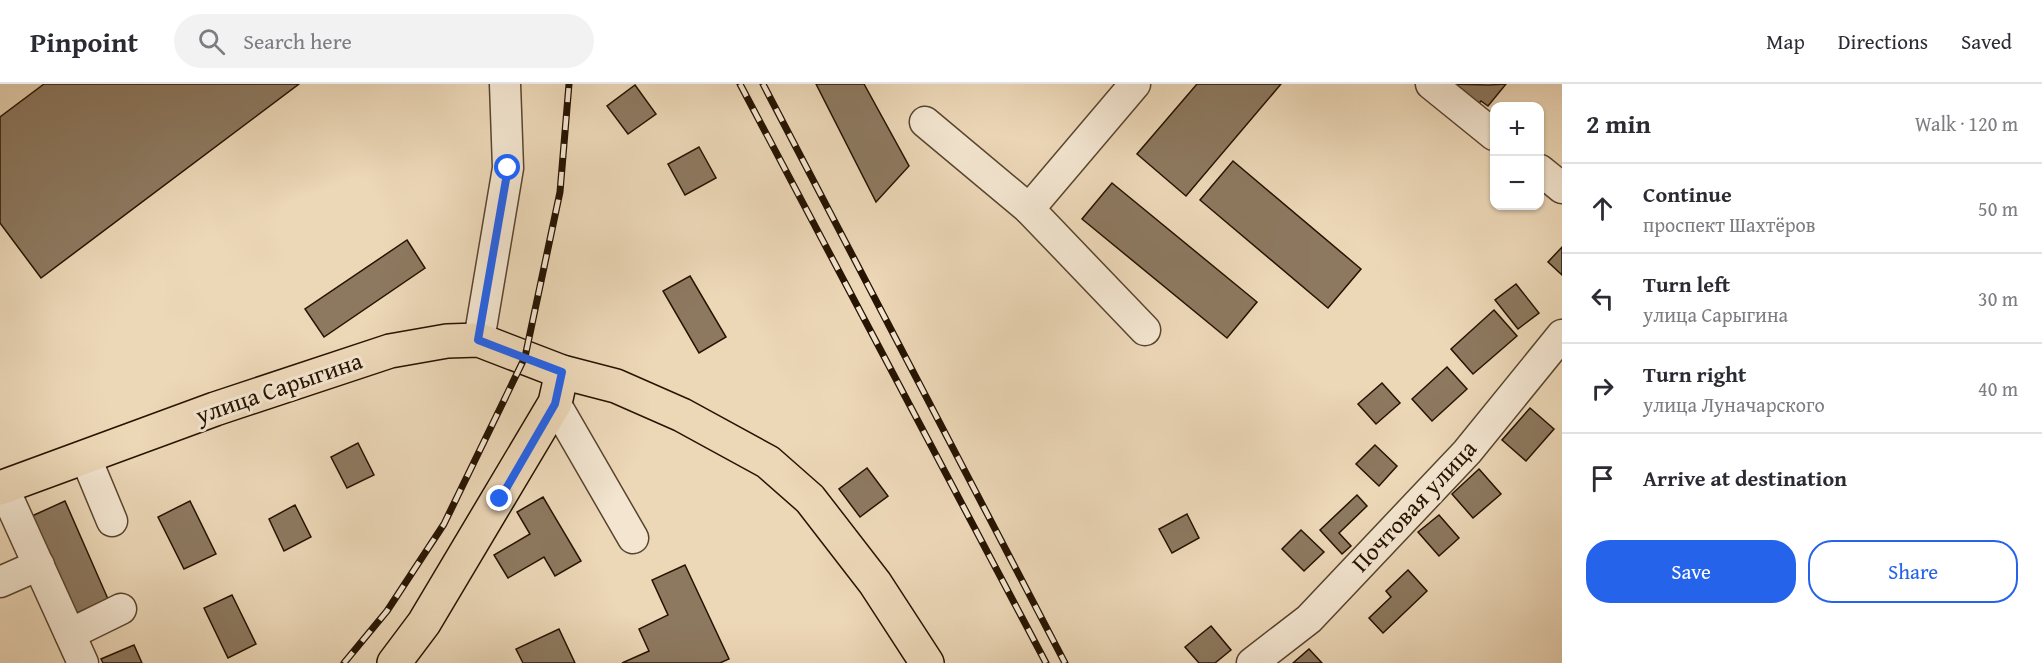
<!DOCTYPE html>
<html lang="en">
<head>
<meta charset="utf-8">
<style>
  :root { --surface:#fff; --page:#f2f2f3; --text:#2b2b33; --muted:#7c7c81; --line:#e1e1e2; --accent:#2563eb }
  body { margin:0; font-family:"Gentium Book Plus",serif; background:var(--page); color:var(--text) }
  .controls { position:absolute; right:18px; top:18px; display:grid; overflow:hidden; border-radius:12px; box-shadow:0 2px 4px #0004 }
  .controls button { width:54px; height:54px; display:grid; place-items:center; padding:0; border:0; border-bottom:2px solid var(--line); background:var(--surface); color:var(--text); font:30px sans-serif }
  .stop { position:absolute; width:18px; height:18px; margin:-14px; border:4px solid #2563eb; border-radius:50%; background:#fff }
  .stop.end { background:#2563eb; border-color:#fff; box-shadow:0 2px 6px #0008 }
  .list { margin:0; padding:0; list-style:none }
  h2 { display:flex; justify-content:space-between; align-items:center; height:78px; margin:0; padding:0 24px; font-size:26px }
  h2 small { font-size:20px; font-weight:400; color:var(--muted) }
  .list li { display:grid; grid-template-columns:39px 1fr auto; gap:18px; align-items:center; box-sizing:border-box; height:90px; padding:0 24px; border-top:2px solid var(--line) }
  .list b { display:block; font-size:22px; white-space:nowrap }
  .list p { margin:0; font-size:20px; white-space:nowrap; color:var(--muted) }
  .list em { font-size:20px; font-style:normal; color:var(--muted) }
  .actions { display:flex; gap:12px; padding:18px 24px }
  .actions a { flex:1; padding:14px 0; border:2px solid var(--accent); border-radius:24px; text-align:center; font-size:21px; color:var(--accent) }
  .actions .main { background:var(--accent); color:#fff }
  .icon { flex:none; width:33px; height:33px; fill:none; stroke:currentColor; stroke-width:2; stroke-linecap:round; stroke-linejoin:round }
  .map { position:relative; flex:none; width:1562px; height:579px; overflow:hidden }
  header { display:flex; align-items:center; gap:36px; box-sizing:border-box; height:84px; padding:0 30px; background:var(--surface); border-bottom:2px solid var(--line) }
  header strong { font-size:28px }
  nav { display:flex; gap:33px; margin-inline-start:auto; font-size:21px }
  .search { width:420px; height:54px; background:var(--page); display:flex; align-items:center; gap:15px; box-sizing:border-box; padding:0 21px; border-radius:33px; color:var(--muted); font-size:22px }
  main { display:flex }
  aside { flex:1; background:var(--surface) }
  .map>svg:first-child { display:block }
  .building { fill:#8d7960; stroke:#261301; stroke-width:1.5 }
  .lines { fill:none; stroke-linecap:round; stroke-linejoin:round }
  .minor-casing { stroke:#58442e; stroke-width:33 }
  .major-casing { stroke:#261301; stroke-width:36 }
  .minor { stroke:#f3e5d0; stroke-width:30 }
  .major { stroke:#ecd7b7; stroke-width:33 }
  .rail-casing { stroke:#261301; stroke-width:7 }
  .rail { stroke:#f3e5d0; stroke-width:4.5; stroke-dasharray:14; stroke-linecap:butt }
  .route { stroke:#2563eb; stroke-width:8 }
  .labels { text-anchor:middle; stroke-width:6; stroke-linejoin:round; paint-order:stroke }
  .street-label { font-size:24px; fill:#261301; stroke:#f3e5d0 }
</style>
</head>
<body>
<header>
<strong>Pinpoint</strong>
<div class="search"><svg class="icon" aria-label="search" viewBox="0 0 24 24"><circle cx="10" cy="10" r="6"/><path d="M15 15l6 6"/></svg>Search here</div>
<nav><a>Map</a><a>Directions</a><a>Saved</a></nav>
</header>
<main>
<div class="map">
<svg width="1562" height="579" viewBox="0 0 1562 579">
  <rect width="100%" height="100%" fill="#ecd7b7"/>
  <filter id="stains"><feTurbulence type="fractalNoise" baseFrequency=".00333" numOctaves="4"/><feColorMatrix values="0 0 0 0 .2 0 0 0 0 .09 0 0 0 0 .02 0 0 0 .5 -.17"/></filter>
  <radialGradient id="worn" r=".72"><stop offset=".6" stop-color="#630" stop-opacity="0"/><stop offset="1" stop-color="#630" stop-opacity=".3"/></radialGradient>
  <g class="building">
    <path d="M44,0H299L41,194L0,139V33Z"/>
    <path d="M816,0H864L909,82L876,118Z"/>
    <path d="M1197,0H1281L1186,112L1137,70Z"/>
    <path d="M1446,0L1489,1L1506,0L1488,22L1481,17L1475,24Z"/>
    <path d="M635,1L656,30L628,50L607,22Z"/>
    <path d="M699,63L716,94L685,111L668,80Z"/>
    <path d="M1233,77L1361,185L1328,224L1200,116Z"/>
    <path d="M1112,99L1257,218L1227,254L1082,135Z"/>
    <path d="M407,156L425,184L324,253L305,225Z"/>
    <path d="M1562,163V191L1548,178Z"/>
    <path d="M690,192L726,253L699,269L663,207Z"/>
    <path d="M1516,200L1539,229L1518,245L1495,216Z"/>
    <path d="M1494,226L1517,252L1473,290L1451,265Z"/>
    <path d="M1447,283L1467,305L1432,337L1412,315Z"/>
    <path d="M1382,299L1400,319L1376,340L1358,320Z"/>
    <path d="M1530,324L1554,345L1526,377L1502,356Z"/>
    <path d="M358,359L374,391L347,404L331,373Z"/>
    <path d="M1375,361L1397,382L1379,402L1356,380Z"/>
    <path d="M867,384L888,412L860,433L839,405Z"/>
    <path d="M1479,385L1501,410L1473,434L1452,410Z"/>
    <path d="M1357,411L1367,422L1339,449L1351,462L1342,470L1320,446Z"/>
    <path d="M543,413L581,477L555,492L544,473L508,494L494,471L530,450L517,428Z"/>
    <path d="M65,417L108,515L75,530L32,432Z"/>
    <path d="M190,417L216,470L184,485L158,433Z"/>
    <path d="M295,421L311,453L284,467L269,435Z"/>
    <path d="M1187,430L1199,454L1172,469L1159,445Z"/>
    <path d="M1439,431L1459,454L1439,472L1418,448Z"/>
    <path d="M1301,446L1324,468L1304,487L1282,465Z"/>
    <path d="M685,481L729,575L720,579H622L649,567L639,545L668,531L652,496Z"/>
    <path d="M1408,486L1427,507L1383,549L1369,534L1391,513L1386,507Z"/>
    <path d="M232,511L256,560L228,574L204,524Z"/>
    <path d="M1211,542L1231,566L1215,579H1199L1185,563Z"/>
    <path d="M559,545L575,579H523L516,565Z"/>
    <path d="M134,561L142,579H103L101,575Z"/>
    <path d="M1309,565L1322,579H1293Z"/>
  </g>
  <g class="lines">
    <defs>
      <g id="minor">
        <path d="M1431,0L1494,51"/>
        <path d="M925,38L1029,125L1135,0"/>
        <path d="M1540,86L1562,104"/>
        <path d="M1029,125L1145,246"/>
        <path d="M479,256L508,84L505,0"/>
        <path d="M555,319L633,454"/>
        <path d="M85,372L112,437"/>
        <path d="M3,403L83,579"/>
        <path d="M0,498L39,481"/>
        <path d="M70,550L121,525"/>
        <path d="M1252,579L1309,535L1467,368L1562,251"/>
      </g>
      <g id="major">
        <path d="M0,404L215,325L390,267L447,257L479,256L562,288L616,302L682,331L768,378L810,415L875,499L927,579"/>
        <path d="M394,579L424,539L555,319L562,288"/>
      </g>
    </defs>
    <use href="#minor" class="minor-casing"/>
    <use href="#major" class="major-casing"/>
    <use href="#minor" class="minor"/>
    <use href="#major" class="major"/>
    <defs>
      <g id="rail">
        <path d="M740,0L1046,579"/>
        <path d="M763,0L1065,579"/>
        <path d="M344,579L387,527L444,440L525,273L560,108L569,0"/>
      </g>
    </defs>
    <use href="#rail" class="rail-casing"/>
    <use href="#rail" class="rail"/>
  </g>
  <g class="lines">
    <path class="route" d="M500,415L555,320L562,288L478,256L508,84"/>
  </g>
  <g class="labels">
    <g class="street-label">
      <text transform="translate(279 304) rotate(-19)" y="8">улица Сарыгина</text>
      <text transform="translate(1414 422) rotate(-47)" y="8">Почтовая улица</text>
    </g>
  </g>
  <rect width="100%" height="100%" filter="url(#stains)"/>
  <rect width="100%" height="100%" fill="url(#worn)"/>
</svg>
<div class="controls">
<button>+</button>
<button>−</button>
</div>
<div class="stop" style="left:508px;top:84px"></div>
<div class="stop end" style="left:500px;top:415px"></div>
</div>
<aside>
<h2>2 min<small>Walk · 120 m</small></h2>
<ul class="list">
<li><svg class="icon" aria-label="ahead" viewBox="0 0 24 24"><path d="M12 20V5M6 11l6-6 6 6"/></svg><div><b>Continue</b><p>проспект Шахтёров</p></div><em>50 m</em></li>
<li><svg class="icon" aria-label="left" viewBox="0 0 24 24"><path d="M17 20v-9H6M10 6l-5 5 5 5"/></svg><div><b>Turn left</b><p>улица Сарыгина</p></div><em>30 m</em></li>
<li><svg class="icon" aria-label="right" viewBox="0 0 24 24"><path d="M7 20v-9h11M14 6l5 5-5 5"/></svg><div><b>Turn right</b><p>улица Луначарского</p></div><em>40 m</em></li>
<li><svg class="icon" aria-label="arrive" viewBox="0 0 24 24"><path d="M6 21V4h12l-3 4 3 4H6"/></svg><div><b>Arrive at destination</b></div></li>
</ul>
<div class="actions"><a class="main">Save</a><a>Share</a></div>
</aside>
</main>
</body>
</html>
